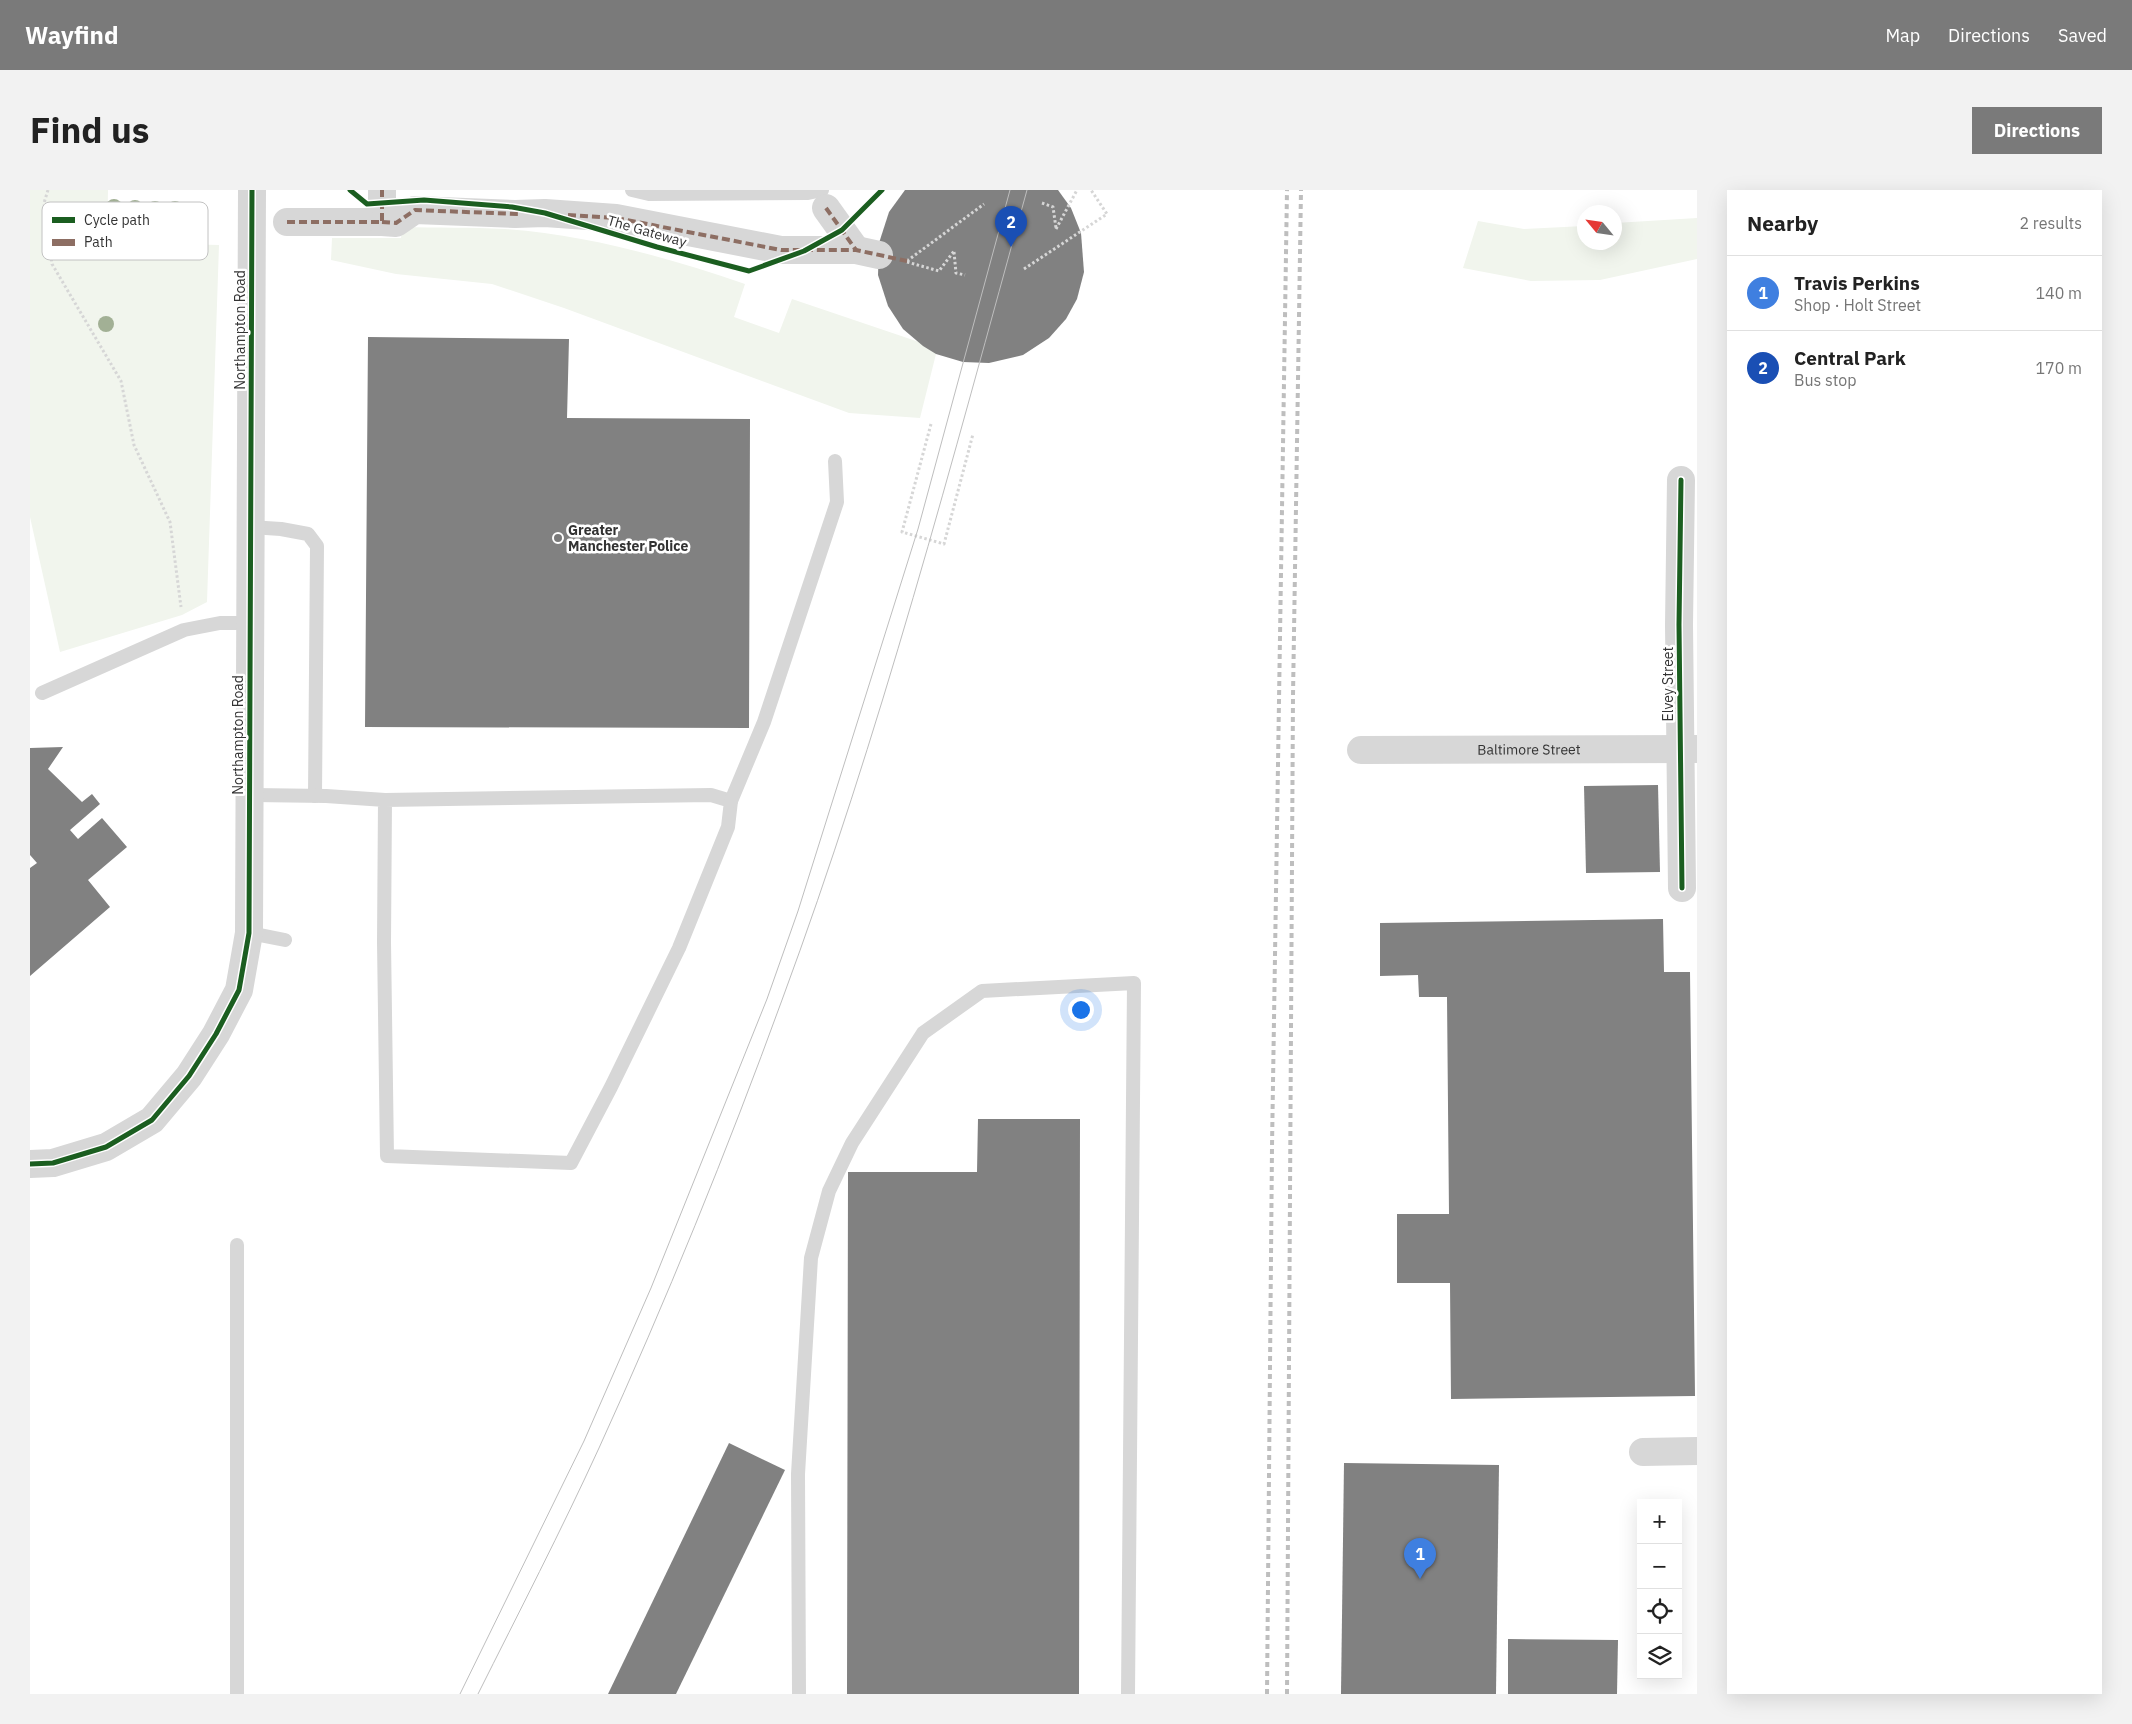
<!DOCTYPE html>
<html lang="en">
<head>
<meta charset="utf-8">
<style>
  :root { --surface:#fff; --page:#f2f2f2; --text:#222; --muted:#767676; --line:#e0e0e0; --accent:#7a7a7a }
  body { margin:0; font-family:"IBM Plex Sans",sans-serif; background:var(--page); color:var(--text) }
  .controls { position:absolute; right:15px; bottom:15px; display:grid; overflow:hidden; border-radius:0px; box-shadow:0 5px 20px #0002 }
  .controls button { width:45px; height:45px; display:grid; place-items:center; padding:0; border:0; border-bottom:1px solid var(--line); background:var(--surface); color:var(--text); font:25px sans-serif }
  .compass { position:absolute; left:1547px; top:15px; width:45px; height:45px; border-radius:50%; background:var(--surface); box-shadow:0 5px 20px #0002; rotate:299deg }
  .you { position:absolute; left:1050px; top:819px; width:18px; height:18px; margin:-12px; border:4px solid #fff; border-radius:50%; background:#1a73e8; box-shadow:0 0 0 8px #1a73e833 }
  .badge { display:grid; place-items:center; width:32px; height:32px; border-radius:50%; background:var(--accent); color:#fff; font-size:16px; font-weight:700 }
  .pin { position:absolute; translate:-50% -41px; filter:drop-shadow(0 1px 2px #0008) }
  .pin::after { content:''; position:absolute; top:26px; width:18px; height:15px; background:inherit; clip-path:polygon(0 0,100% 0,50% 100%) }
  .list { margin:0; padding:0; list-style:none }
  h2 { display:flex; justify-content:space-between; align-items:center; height:65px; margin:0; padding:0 20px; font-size:21px }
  h2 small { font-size:16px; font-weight:400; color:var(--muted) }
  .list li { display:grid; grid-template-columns:32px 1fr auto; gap:15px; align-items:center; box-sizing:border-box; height:75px; padding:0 20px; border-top:1px solid var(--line) }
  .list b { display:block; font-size:19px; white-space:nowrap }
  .list p { margin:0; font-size:16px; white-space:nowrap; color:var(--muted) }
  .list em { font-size:16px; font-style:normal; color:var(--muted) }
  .icon { flex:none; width:28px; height:28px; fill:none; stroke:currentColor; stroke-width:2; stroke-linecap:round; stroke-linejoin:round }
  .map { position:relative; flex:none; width:1667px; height:1504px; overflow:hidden; border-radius:0px }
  header { display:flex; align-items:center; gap:30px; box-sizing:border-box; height:70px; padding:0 25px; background:var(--accent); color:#fff }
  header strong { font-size:24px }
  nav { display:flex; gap:28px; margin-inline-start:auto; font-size:18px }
  .intro { display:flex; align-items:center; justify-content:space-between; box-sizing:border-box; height:120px; padding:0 30px }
  h1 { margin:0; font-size:35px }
  .button { padding:12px 22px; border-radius:0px; background:var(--accent); color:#fff; font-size:18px; font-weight:700 }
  main { display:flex; gap:30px; padding:0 30px }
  aside { flex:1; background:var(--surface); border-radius:0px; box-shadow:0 5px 20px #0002 }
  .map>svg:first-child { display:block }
  .green { fill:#f1f5ed }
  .building { fill:#818181 }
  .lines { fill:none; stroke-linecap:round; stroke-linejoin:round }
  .path { stroke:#d6d6d6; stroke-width:3; stroke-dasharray:2.5 2.5; stroke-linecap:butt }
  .lane { stroke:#d7d7d7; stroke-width:14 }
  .street { stroke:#d7d7d7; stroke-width:28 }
  .tram { stroke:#bebebe; stroke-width:1 }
  .rail { stroke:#bebebe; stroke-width:4; stroke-dasharray:5 4; stroke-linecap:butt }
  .quiet { stroke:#8d6e63; stroke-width:4; stroke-dasharray:8 4; stroke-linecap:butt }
  .cycleway-casing { stroke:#fff; stroke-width:8 }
  .cycleway { stroke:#1b5e20; stroke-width:5 }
  .tree { fill:#a2b095 }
  .poi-dot { fill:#7a7a7a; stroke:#fff; stroke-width:2 }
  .labels { text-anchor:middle; stroke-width:5; stroke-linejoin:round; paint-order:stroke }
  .street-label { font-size:14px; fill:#333; stroke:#fff }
  .poi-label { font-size:14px; font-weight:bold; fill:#333; stroke:#fff; text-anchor:start }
  .key { fill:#fff; stroke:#c2c2c2; stroke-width:1 }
  .key-label { font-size:14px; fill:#333 }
</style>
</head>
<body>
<header>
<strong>Wayfind</strong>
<nav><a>Map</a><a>Directions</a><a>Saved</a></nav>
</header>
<div class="intro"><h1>Find us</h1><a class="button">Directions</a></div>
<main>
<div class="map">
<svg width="1667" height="1504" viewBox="0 0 1667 1504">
  <rect width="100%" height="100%" fill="#fff"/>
  <g class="green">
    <path d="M0,0H78L77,52L189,55L177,412L152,425L30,462L0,327Z"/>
    <path d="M1667,28V69L1570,90L1501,91L1433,78L1448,31L1494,39L1554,36V52H1584L1585,33Z"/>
    <path d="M372,37C406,38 440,37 475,39C554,44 640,68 715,94L704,127L749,143L762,109L889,152L906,164L890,228L819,223L534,118L462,94L366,84L301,70L302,48H371Z"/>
  </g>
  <g class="building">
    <path d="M875,0H1028L1041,18L1051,43L1054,82L1047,109L1036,129L1019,148L993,165L959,173L933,172L906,164L893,156L873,139L858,116L848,85L849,53L859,22Z"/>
    <path d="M338,147L539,149L537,228L720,229L719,538L335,537Z"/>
    <path d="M33,557L18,579L52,612L62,604L70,614L40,640L48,649L72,628L97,657L58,690L80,717L0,786V678L7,673L0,665V558Z"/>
    <path d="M1628,595L1630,682L1556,683L1554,596Z"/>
    <path d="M1633,729L1634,782H1660L1665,1206L1421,1209L1420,1093H1367V1024H1419L1417,807H1389L1388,785L1350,786V733Z"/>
    <path d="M948,929H1050L1049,1504H817L818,982H947Z"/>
    <path d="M699,1253L755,1280L646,1504H578Z"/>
    <path d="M1314,1273L1469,1275L1466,1504H1311Z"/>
    <path d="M1478,1449L1588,1450L1587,1504H1478Z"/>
  </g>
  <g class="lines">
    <g class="path">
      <path d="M18,0L14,13L22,74L91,191L104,255L140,332L151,417"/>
      <path d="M1012,13L1023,17L1026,38"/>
      <path d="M1026,39L1047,0"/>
      <path d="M924,62L926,83L935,85"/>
      <path d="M877,71L954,14"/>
      <path d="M877,72L909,81L924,61"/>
      <path d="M994,79L1077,24L1061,0"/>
      <path d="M901,234L872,342L914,354L943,244"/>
    </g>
    <g class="lane">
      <path d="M602,0L619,4L778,3L792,0"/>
      <path d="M220,337L251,339L278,344L287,356L285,606"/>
      <path d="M12,503L154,440L190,433H220"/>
      <path d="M219,605L296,606L355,610L681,605L701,611L698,637L649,758L581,897L541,973L357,966L354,752L355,610"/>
      <path d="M701,611L734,532L807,312L805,271"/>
      <path d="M219,743L255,750"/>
      <path d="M207,1504V1055"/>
      <path d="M769,1504L768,1284L781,1068L799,1001L822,953L893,843L952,801L1104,793L1098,1504"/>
    </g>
    <g class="street">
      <path d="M796,18L826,60"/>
      <path d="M257,32H352V0"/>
      <path d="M352,32L366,33L385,20L485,24L515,23L586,28L751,60H826L849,65"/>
      <path d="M1651,290L1649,435L1652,698"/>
      <path id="s1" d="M1331,560L1667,559"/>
      <path d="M0,974L23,973L76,957L122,930L159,886L186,844L209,800L219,743L222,0"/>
      <path d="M1613,1262L1667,1261"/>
    </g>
    <g class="tram">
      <path d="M430,1504L554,1251L621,1098L737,809L768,721L888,339L980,0"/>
      <path d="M448,1504C489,1422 531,1341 569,1258C636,1111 697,961 752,810C850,545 922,272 997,0"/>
    </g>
    <g class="rail">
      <path d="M1237,1504L1242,957L1257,0"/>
      <path d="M1257,1504L1263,506L1271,0"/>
    </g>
    <g class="quiet">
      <path d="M796,18L826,60"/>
      <path d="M538,25L586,28L751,60H826L877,71"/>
      <path d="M257,32H352V0"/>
      <path d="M352,32L366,33L385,20L488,24"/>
    </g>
    <defs>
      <g id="cycleway">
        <path d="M320,0L337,14L394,10L482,17L515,23L627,57L719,81L774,61L812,40L852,0"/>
        <path d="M1651,290L1649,435L1652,698"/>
        <path d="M0,974L23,973L76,957L122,930L159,886L186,844L209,800L219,743L222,0"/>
      </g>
    </defs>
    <use href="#cycleway" class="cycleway-casing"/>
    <use href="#cycleway" class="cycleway"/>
  </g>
  <g class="tree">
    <circle cx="84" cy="17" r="8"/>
    <circle cx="105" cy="18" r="8"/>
    <circle cx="125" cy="19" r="8"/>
    <circle cx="145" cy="19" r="8"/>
    <circle cx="76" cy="134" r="8"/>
  </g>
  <circle class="poi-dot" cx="528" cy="348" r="5"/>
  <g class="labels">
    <g class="street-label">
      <text transform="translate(617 41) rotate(16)" y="5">The Gateway</text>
      <text transform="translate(210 140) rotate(-90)" y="5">Northampton Road</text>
      <text transform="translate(1638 494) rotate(-90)" y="5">Elvey Street</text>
      <text transform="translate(208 545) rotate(-90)" y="5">Northampton Road</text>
      <text dy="5" stroke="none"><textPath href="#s1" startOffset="168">Baltimore Street</textPath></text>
    </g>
    <g class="poi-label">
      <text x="538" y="345">Greater<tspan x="538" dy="16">Manchester Police</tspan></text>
    </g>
  </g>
  <rect x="12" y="12" width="166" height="58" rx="8" class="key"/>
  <rect x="22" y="27" width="23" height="6" fill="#1b5e20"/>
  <rect x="22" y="49" width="23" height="7" fill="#8d6e63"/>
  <g class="key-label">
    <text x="54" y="35">Cycle path</text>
    <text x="54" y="57">Path</text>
  </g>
</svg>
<div class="controls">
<button>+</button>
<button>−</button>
<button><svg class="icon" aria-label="locate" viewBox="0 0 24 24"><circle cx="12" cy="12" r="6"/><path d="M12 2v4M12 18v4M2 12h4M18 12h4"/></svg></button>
<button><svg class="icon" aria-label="layers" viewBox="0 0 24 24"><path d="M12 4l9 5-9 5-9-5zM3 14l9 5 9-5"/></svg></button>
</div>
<svg class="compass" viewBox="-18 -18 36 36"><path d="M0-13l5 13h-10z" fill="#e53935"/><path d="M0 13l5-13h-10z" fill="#767676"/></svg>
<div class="you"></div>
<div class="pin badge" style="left:1390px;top:1389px;background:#3f7fe0">1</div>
<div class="pin badge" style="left:981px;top:57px;background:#1a4fb4">2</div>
</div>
<aside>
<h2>Nearby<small>2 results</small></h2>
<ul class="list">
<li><span class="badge" style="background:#3f7fe0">1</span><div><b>Travis Perkins</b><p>Shop · Holt Street</p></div><em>140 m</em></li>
<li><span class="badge" style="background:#1a4fb4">2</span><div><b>Central Park</b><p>Bus stop</p></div><em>170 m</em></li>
</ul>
</aside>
</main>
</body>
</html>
